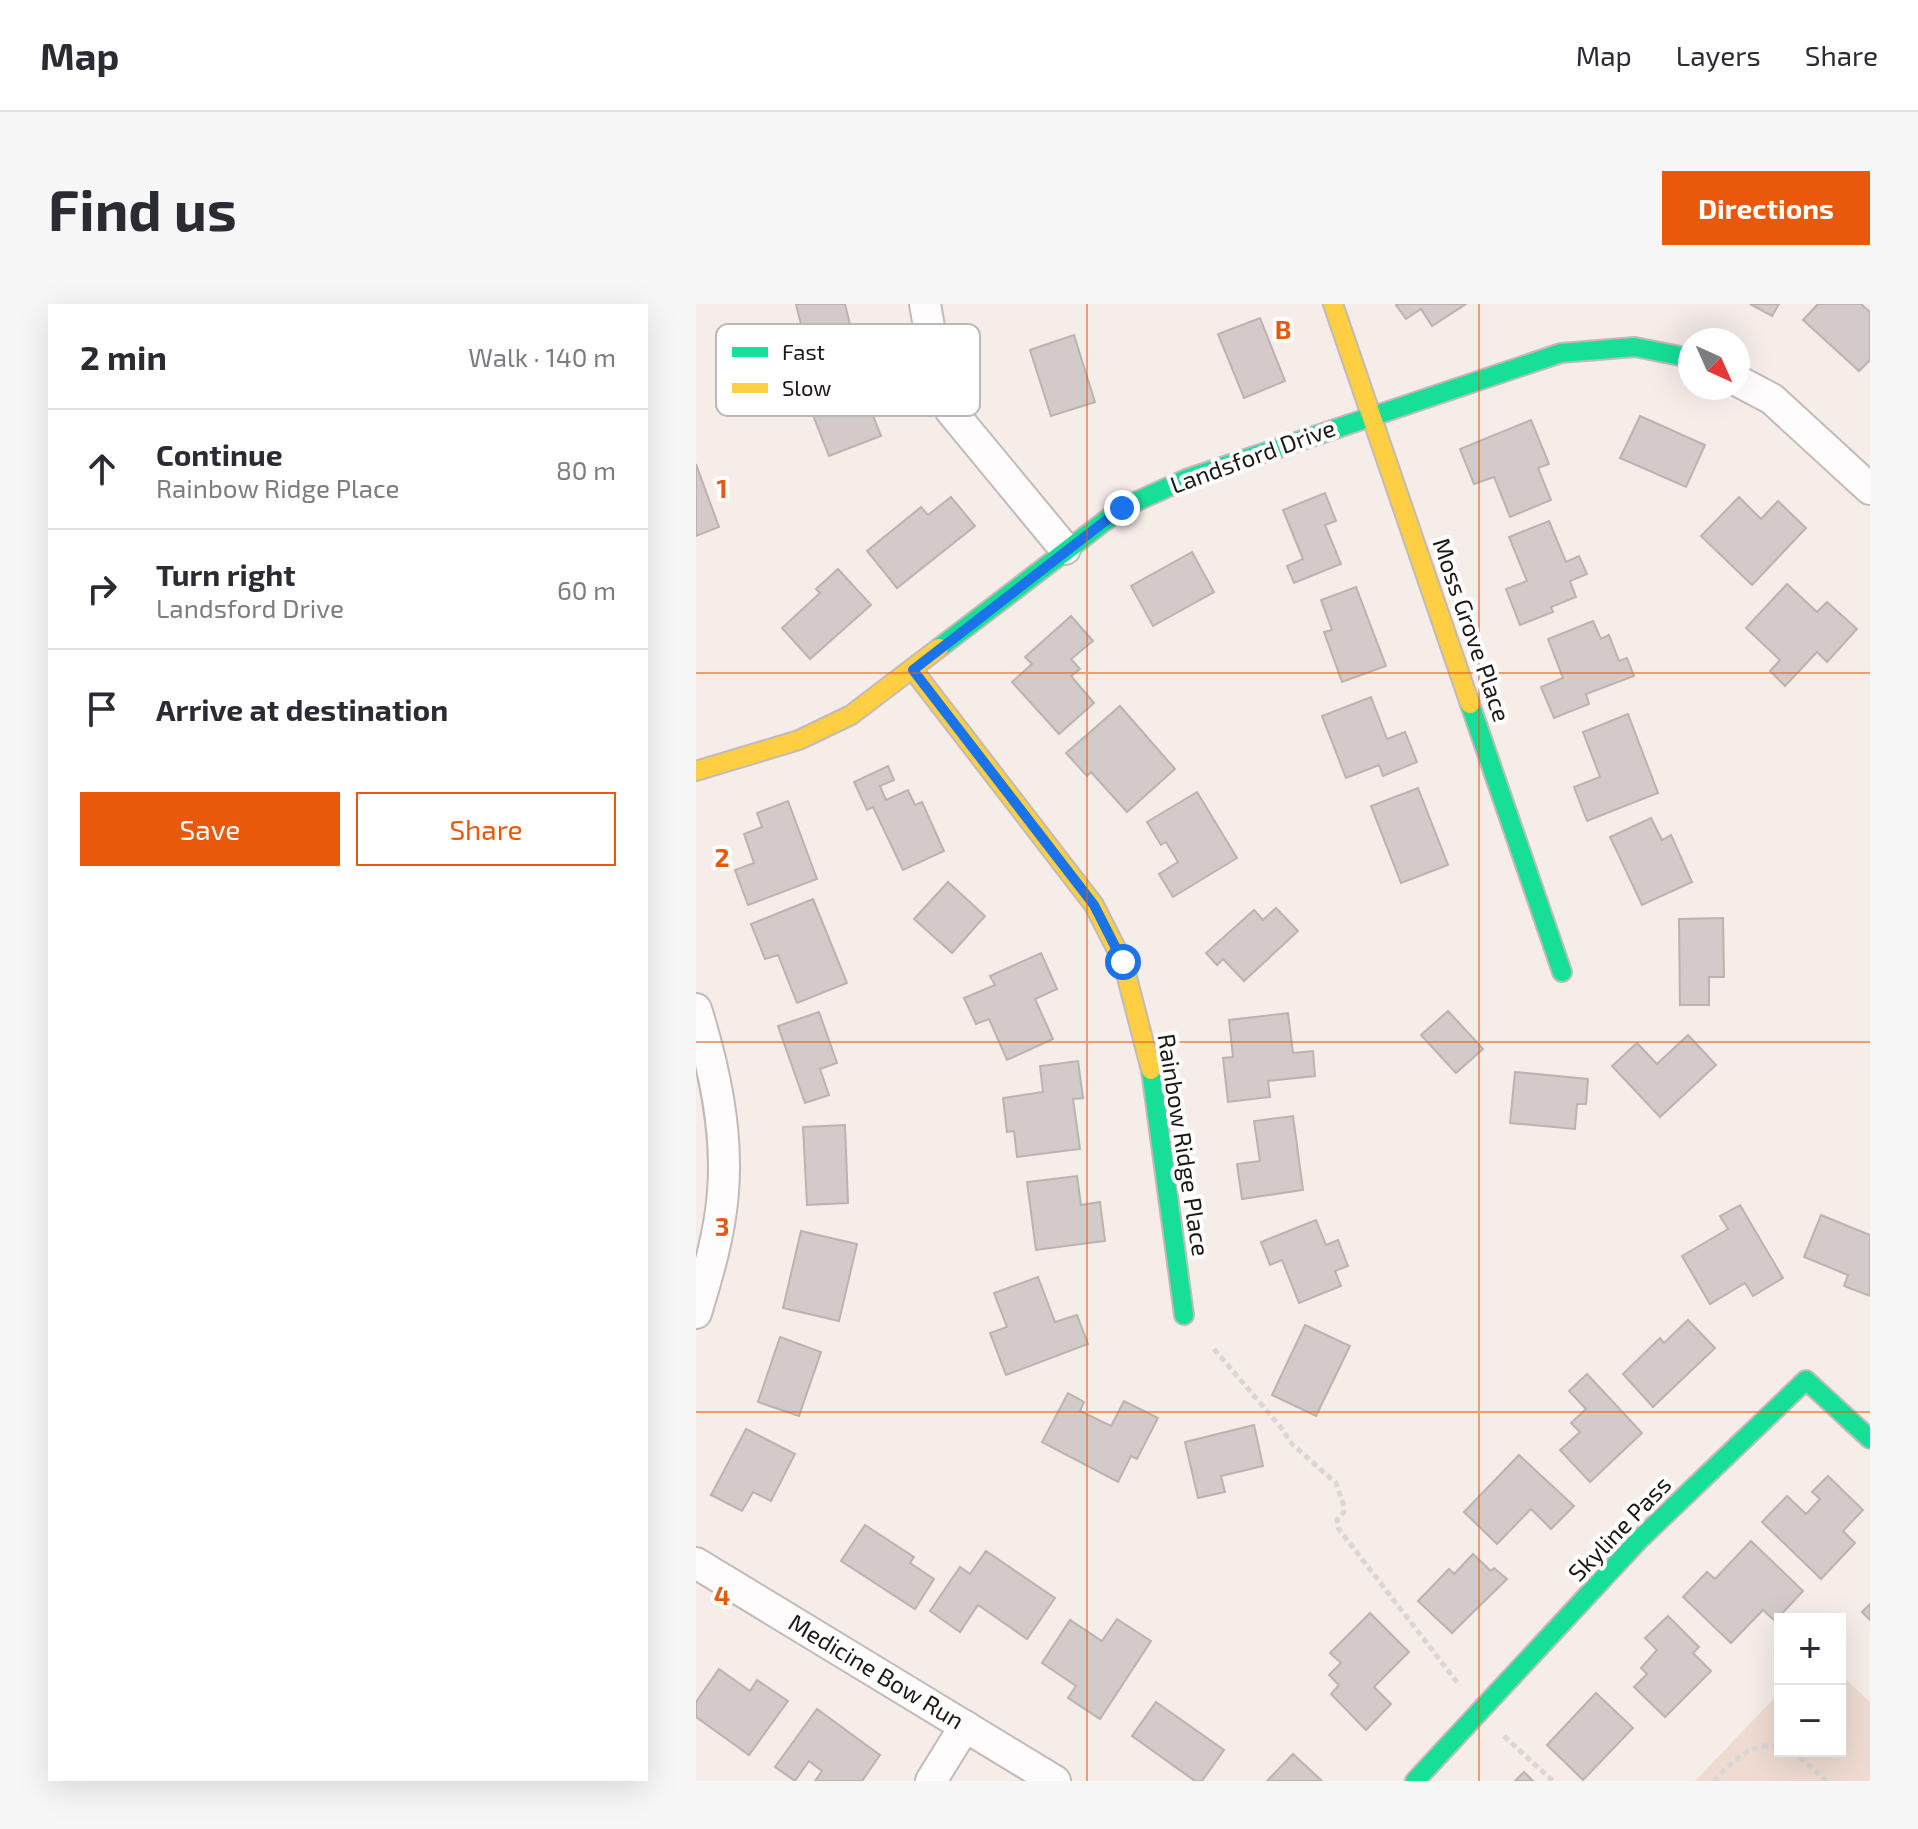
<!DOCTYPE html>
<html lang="en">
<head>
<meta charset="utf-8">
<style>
  :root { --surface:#fff; --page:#f7f7f7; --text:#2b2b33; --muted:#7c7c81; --line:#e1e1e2; --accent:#ea580c }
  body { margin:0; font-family:"Exo 2",sans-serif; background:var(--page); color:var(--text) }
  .controls { position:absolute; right:24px; bottom:24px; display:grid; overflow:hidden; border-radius:0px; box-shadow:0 8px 32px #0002 }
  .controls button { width:72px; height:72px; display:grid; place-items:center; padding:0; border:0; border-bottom:2px solid var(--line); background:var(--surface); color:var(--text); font:40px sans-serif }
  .compass { position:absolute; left:982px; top:24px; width:72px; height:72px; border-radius:50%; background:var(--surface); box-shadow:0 8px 32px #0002; rotate:135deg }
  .stop { position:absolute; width:24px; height:24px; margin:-18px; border:6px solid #1a73e8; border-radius:50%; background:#fff }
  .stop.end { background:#1a73e8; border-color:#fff; box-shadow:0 2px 8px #0008 }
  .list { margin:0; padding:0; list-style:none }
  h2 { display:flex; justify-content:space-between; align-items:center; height:104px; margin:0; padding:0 32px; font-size:34px }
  h2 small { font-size:26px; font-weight:400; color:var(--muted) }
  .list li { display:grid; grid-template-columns:52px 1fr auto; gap:24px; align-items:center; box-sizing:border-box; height:120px; padding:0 32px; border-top:2px solid var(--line) }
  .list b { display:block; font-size:30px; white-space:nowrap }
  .list p { margin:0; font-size:26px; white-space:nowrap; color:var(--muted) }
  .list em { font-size:26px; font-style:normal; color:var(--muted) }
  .actions { display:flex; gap:16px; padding:24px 32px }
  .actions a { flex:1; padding:18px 0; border:2px solid var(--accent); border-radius:0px; text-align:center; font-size:28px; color:var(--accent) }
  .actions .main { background:var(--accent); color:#fff }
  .icon { flex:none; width:44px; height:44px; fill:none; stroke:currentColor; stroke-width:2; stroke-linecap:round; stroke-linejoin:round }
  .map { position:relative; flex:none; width:1174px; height:1477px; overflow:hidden; border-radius:0px }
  header { display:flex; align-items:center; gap:48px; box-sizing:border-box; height:112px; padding:0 40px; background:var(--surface); border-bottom:2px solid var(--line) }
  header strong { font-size:38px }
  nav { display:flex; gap:44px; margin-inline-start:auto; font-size:28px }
  .intro { display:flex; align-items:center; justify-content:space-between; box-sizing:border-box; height:192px; padding:0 48px }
  h1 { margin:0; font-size:56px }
  .button { padding:20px 36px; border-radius:0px; background:var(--accent); color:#fff; font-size:28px; font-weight:700 }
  main { display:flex; gap:48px; padding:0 48px }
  aside { flex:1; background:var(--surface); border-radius:0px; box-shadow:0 8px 32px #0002 }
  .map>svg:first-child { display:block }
  .green { fill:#efdbd2 }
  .building { fill:#d2cbc9; stroke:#bab3b0; stroke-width:2 }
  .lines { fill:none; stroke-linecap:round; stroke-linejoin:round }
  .street-casing { stroke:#c1bab7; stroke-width:34 }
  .fast-casing { stroke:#c1bab7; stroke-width:22 }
  .slow-casing { stroke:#c1bab7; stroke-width:22 }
  .path { stroke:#d9d6d5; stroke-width:5; stroke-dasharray:6 4; stroke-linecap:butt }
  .street { stroke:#fefcfc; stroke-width:30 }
  .fast { stroke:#16e098; stroke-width:18 }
  .slow { stroke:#ffcf43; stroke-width:18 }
  .route { stroke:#1a73e8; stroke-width:10 }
  .grid { fill:none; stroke:#e8590c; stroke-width:2; stroke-opacity:0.55 }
  .labels { text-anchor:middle; stroke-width:8; stroke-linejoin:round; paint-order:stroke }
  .street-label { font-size:24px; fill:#1c1714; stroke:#fff }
  .key { fill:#fff; stroke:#bbb9b8; stroke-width:2 }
  .key-label { font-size:22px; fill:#1c1714 }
  .grid-label { font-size:26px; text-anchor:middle; font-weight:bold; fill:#e8590c; stroke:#fff; stroke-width:8; stroke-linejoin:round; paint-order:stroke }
</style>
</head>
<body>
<header>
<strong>Map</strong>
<nav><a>Map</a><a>Layers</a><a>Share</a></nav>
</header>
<div class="intro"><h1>Find us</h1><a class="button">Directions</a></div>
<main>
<aside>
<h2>2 min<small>Walk · 140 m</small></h2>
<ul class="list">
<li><svg class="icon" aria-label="ahead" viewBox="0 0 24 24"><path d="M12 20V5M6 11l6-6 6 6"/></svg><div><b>Continue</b><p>Rainbow Ridge Place</p></div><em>80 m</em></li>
<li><svg class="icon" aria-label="right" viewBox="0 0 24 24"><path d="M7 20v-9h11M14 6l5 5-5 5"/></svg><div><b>Turn right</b><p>Landsford Drive</p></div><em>60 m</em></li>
<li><svg class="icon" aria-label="arrive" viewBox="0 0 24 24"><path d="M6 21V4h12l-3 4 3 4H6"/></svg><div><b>Arrive at destination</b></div></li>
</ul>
<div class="actions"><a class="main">Save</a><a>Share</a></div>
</aside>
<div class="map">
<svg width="1174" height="1477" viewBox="0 0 1174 1477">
  <rect width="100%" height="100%" fill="#f6ede9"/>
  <path class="green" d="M1144,1370L1174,1398V1477H999L1084,1388V1447H1144Z"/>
  <g class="building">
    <path d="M100,0H149L155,25L109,37Z"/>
    <path d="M702,0H770L736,22L725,5L710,15L700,1Z"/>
    <path d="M1054,0H1083L1076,12Z"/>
    <path d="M1122,0H1165L1174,8V56L1163,67L1107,16Z"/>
    <path d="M564,14L589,77L548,94L522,30Z"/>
    <path d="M378,31L399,98L355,112L334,46Z"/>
    <path d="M171,51L184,85L169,91L185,132L133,152L104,78Z"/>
    <path d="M944,112L1009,141L990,183L924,154Z"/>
    <path d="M835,116L853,160L842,164L855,196L814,213L798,173L778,180L764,145Z"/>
    <path d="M0,160L23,223L0,232Z"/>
    <path d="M629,189L640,217L629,221L645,260L598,279L591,262L607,255L587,206Z"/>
    <path d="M255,193L279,222L201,284L171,247L225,203L232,211Z"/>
    <path d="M1043,193L1065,215L1082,197L1110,224L1056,281L1005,232Z"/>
    <path d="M853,217L870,258L883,252L891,270L874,277L880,293L855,303L857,308L824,321L810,285L831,277L813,233Z"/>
    <path d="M496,248L518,288L457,322L435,282Z"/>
    <path d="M142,265L175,301L114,355L86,324L124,289L120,285Z"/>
    <path d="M1091,280L1121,308L1131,298L1161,325L1131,358L1121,348L1089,382L1074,367L1084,356L1050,324Z"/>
    <path d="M660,283L690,362L646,378L628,328L636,326L625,296Z"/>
    <path d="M375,312L397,337L375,355L384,365L375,372L398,399L363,430L316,378L336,360L329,353Z"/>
    <path d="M897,317L905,335L913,331L923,357L931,354L938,372L890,390L893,400L858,414L845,383L867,374L852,335Z"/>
    <path d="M675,393L691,435L709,428L721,458L687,472L683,461L650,474L626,412Z"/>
    <path d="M424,402L479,465L431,508L395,468L391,472L370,449Z"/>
    <path d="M932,410L962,489L891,517L878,483L904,473L887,428Z"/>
    <path d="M192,462L198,476L184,482L190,496L212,486L219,501L226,498L248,547L207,566L177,503L171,506L158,478Z"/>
    <path d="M722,484L752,561L705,579L675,502Z"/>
    <path d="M501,488L541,554L477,593L463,570L482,558L470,538L465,541L451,518Z"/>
    <path d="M92,497L121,575L52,601L39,566L58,559L48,530L66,523L61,509Z"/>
    <path d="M955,514L966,536L975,531L996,578L946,601L914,533Z"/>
    <path d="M252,578L289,612L256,649L218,615Z"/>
    <path d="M117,595L151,679L101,699L82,651L69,655L55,620Z"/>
    <path d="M580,604L602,627L548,677L527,655L521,661L510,649L558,606L567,616Z"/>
    <path d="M1027,614L1028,673H1013V701H984L983,615Z"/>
    <path d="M345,649L361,685L339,695L357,735L311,756L293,715L280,720L268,694L299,681L294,672Z"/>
    <path d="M752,707L787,745L760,769L725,731Z"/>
    <path d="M123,708L141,759L124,765L133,791L109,799L82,722Z"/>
    <path d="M592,709L597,749L617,747L619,772L572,777L574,793L532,798L527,754L537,753L533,716Z"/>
    <path d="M992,731L1020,761L964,813L916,762L941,739L961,760Z"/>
    <path d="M382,757L387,794L377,795L384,845L321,853L318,827L311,828L307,794L347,788L344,762Z"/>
    <path d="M819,768L892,775L890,800H881L879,825L814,819Z"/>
    <path d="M597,812L607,886L546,895L541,860L564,857L558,817Z"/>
    <path d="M149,821L152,899L111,901L107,823Z"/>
    <path d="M381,872L385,901L404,898L409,937L340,946L331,878Z"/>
    <path d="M1044,901L1087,974L1057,992L1049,979L1014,1000L986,952L1032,925L1024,912Z"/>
    <path d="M1125,911L1174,931V992L1148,982L1152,971L1108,953Z"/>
    <path d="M620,916L630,941L642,936L652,962L639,967L645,982L603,999L586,956L574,961L565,938Z"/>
    <path d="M105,927L161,940L143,1017L87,1004Z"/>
    <path d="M342,973L359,1018L381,1011L392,1040L310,1071L294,1029L311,1023L298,989Z"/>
    <path d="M992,1016L1019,1044L957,1103L927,1070L964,1034L968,1039Z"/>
    <path d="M609,1021L654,1042L620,1112L576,1091Z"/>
    <path d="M84,1033L125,1048L103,1112L62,1098Z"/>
    <path d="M891,1070L946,1129L894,1178L864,1146L884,1128L875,1119L890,1105L873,1087Z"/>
    <path d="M372,1089L388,1098L384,1107L415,1122L428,1097L462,1114L441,1155L435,1152L422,1178L346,1138Z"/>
    <path d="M558,1121L567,1162L525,1172L529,1188L502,1194L489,1138Z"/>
    <path d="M50,1125L99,1150L75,1197L57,1188L46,1207L15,1191Z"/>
    <path d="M823,1151L878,1202L855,1225L835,1205L801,1240L768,1208Z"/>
    <path d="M1132,1172L1167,1206L1147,1227L1159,1239L1125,1275L1066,1218L1091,1192L1110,1210L1124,1195L1116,1188Z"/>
    <path d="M169,1221L218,1253L214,1259L238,1275L219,1305L145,1257Z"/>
    <path d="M1055,1237L1107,1287L1079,1317L1067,1306L1035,1339L987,1293L1011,1268L1019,1275Z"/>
    <path d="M290,1247L359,1294L331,1335L282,1301L264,1328L234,1307L264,1263L274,1270Z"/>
    <path d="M777,1250L795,1267L798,1264L811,1275L756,1329L722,1297L753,1265L758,1270Z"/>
    <path d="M1174,1300V1316L1166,1308Z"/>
    <path d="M674,1309L713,1348L678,1383L695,1400L670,1426L635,1390L643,1381L633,1371L645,1359L634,1349Z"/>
    <path d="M972,1312L1003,1343L997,1349L1015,1367L969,1413L938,1383L951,1370L945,1364L961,1346L949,1334Z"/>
    <path d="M421,1315L455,1337L404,1415L372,1394L380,1382L346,1359L374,1316L406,1337Z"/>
    <path d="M23,1365L54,1387L61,1376L92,1397L53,1451L0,1413V1398Z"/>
    <path d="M900,1389L937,1424L887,1476L851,1441Z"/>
    <path d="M460,1398L528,1446L506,1477H499L436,1432Z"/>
    <path d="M121,1405L184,1451L166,1477H119L126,1467L113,1457L99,1477L79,1463Z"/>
    <path d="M597,1450L626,1477H571Z"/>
    <path d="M828,1468L837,1477H819Z"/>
  </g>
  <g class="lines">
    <defs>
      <g id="street">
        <path d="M229,0L236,40L255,107L369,245"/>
        <path d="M1042,77L1076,95L1174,185"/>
        <path d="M0,705C18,763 32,826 27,888C24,929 12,970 0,1009"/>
        <path d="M0,1259L359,1477"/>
        <path d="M235,1477L269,1422"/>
      </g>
      <g id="fast">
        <path d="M243,344L426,204L490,175L865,49L939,43L994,54"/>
        <path d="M774,400L866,668"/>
        <path d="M455,766L488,1011"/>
        <path d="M719,1477L943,1236L1110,1076L1174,1135"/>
      </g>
      <g id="slow">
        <path d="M637,0L774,400"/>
        <path d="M217,366L398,601L427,658L455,766"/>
        <path d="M0,467L103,436L155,411L243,344"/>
      </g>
    </defs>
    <use href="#street" class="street-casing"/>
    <use href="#fast" class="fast-casing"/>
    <use href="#slow" class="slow-casing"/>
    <g class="path">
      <path d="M518,1045L583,1121L596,1140L640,1179L648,1202V1208L641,1216L642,1224L764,1382"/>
      <path d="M808,1432L857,1477"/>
      <path d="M1096,1447L1131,1477"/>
      <path d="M1018,1477C1036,1458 1056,1436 1084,1443"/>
    </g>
    <use href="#street" class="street"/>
    <use href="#fast" class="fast"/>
    <use href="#slow" class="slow"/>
  </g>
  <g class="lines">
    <path class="route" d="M426,204L217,366L398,601L427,658"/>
  </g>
  <path class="grid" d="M391,0V1477M783,0V1477M0,369H1174M0,738H1174M0,1108H1174"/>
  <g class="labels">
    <g class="street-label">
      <text transform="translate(557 153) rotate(-20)" y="8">Landsford Drive</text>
      <text transform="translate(775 326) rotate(71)" y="8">Moss Grove Place</text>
      <text transform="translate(487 841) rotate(81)" y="8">Rainbow Ridge Place</text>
      <text transform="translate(924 1225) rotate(-46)" y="8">Skyline Pass</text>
      <text transform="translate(180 1368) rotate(31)" y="8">Medicine Bow Run</text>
    </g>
  </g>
  <rect x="20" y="20" width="264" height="92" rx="12" class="key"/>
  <rect x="36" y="43" width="36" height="10" fill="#16e098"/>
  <rect x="36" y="79" width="36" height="10" fill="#ffcf43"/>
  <g class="key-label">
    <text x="86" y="56">Fast</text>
    <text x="86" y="92">Slow</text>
  </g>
  <g class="grid-label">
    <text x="587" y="35">B</text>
    <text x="26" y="194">1</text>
    <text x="26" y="563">2</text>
    <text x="26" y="932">3</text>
    <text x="26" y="1301">4</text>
  </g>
</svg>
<div class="controls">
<button>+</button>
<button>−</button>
</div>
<svg class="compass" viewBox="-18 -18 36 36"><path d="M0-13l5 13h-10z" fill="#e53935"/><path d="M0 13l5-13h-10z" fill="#7c7c81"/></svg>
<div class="stop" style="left:427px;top:658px"></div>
<div class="stop end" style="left:426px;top:204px"></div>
</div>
</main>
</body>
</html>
